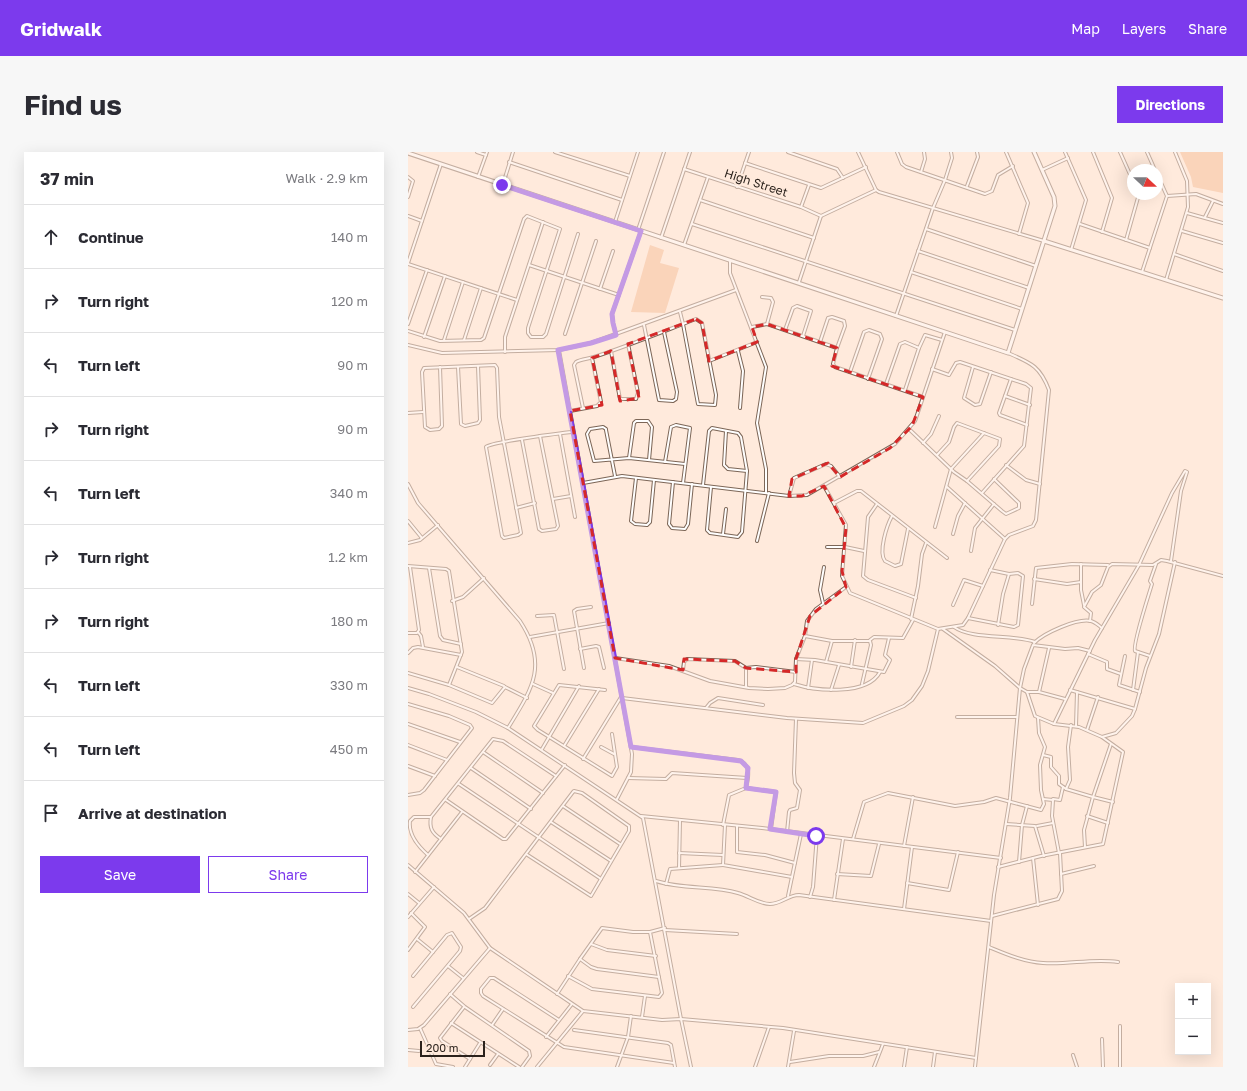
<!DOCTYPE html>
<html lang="en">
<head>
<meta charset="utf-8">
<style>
  :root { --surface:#fff; --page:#f7f7f7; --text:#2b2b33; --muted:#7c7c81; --line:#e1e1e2; --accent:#7c3aed }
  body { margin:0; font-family:"Golos Text",sans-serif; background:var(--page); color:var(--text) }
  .controls { position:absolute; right:12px; bottom:12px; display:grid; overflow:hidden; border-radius:0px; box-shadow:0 4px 16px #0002 }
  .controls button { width:36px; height:36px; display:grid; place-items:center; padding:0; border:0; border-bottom:1px solid var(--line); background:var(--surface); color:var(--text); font:20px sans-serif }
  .compass { position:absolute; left:719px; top:12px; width:36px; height:36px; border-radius:50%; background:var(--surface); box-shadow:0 4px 16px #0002; rotate:112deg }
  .scale { position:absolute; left:12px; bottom:10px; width:65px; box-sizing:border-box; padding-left:4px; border:2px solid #2b221c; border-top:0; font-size:11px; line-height:14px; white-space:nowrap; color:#2b221c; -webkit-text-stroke:3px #ffeadc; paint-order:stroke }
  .stop { position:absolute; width:12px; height:12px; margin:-9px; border:3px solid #7c3aed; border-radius:50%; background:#fff }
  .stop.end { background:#7c3aed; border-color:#fff; box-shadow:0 1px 4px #0008 }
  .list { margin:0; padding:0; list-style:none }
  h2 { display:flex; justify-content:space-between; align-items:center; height:52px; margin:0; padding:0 16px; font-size:17px }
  h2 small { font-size:13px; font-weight:400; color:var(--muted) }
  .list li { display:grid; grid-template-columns:26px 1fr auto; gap:12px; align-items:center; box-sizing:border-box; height:64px; padding:0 16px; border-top:1px solid var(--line) }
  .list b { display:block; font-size:15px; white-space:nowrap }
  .list em { font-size:13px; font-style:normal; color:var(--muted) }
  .actions { display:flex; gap:8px; padding:12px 16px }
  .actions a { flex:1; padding:9px 0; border:1px solid var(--accent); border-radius:0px; text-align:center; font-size:14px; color:var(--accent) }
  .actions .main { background:var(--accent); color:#fff }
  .icon { flex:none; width:22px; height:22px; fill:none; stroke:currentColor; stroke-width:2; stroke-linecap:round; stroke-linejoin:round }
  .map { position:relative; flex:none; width:815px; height:915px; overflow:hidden; border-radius:0px }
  header { display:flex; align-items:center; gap:24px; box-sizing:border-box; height:56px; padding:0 20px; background:var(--accent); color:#fff }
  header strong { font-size:19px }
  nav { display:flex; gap:22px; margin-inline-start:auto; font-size:14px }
  .intro { display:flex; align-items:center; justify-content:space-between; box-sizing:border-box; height:96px; padding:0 24px }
  h1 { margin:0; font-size:28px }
  .button { padding:10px 18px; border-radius:0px; background:var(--accent); color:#fff; font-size:14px; font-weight:700 }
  main { display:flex; gap:24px; padding:0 24px }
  aside { flex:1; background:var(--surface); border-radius:0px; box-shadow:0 4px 16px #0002 }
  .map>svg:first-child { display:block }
  .green { fill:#f3ba91 }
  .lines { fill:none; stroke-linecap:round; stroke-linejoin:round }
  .street-casing { stroke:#7c6657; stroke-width:4 }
  .secondary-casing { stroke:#7c6657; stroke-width:5 }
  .street { stroke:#fff; stroke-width:2 }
  .secondary { stroke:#fff; stroke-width:3 }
  .route { stroke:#7c3aed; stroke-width:5 }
  .marked { fill:none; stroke:#d62828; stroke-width:3; stroke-dasharray:8 5; stroke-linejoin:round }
  .labels { text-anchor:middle; stroke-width:4; stroke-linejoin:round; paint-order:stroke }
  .street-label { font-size:12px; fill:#2b221c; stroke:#ffeadc }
</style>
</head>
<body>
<header>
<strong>Gridwalk</strong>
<nav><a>Map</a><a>Layers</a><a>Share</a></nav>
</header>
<div class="intro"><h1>Find us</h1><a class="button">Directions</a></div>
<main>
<aside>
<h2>37 min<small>Walk · 2.9 km</small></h2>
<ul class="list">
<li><svg class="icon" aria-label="ahead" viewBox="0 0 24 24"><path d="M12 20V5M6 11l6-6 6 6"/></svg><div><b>Continue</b></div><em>140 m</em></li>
<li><svg class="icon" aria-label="right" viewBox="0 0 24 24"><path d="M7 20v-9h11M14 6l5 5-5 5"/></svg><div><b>Turn right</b></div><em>120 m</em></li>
<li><svg class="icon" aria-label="left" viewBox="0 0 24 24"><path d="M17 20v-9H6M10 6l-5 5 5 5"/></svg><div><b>Turn left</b></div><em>90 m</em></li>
<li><svg class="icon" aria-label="right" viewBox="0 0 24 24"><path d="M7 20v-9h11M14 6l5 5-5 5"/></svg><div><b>Turn right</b></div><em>90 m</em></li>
<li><svg class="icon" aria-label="left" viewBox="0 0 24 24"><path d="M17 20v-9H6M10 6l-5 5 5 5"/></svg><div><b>Turn left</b></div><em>340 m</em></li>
<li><svg class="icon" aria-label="right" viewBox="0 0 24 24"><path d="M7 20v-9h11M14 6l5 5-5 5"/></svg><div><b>Turn right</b></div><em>1.2 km</em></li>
<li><svg class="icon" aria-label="right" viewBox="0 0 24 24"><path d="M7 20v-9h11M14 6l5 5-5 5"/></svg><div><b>Turn right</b></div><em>180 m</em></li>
<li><svg class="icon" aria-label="left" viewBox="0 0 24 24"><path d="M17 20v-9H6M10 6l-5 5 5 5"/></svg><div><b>Turn left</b></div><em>330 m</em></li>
<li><svg class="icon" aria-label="left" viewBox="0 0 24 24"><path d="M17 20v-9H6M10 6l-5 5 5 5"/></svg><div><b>Turn left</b></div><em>450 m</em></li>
<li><svg class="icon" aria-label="arrive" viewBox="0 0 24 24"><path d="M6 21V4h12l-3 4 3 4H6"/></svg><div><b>Arrive at destination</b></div></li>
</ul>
<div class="actions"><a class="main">Save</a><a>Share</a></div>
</aside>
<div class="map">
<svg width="815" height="915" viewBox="0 0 815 915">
  <rect width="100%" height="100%" fill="#ffeadc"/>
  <g class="green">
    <path d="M772,0H815V41L785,35L783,25Z"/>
    <path d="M242,93L256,98L252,111L271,116L257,161L223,160Z"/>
  </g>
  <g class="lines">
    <defs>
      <g id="street">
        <path d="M69,0L78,3"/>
        <path d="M147,0L222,24"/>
        <path d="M380,0L429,17L435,26"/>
        <path d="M450,0L468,38L471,40L636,89"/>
        <path d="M489,0L494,12L498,15L577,42L584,39L590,23L605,14"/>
        <path d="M598,0L620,51L611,82"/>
        <path d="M657,0L678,48L663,98"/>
        <path d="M685,0L704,46L694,80"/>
        <path d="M712,0L725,29"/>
        <path d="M739,0L747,18"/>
        <path d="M101,10L214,48"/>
        <path d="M337,11L413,36L458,15"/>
        <path d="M276,17L393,55L413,64"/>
        <path d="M634,18L660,6"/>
        <path d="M513,20L517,7L516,0"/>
        <path d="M0,25L5,29L0,45"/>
        <path d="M70,25L79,0"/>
        <path d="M95,32L105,0"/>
        <path d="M559,34L570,5L569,0"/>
        <path d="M329,35L341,0"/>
        <path d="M759,44L788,42L815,52"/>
        <path d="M292,48L406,86"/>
        <path d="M393,55L401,33"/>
        <path d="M779,61L815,71"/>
        <path d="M0,64L14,69"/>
        <path d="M797,65L805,49"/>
        <path d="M207,70L230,0"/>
        <path d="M284,72L607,178"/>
        <path d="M672,72L742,96"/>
        <path d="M518,77L628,114"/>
        <path d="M230,78L256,0"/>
        <path d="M774,79L815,91"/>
        <path d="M253,86L282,0"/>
        <path d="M718,88L731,42"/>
        <path d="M276,93L300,25"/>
        <path d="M510,99L621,136"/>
        <path d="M766,102L815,119"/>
        <path d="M322,108V121L358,215L349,271L358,317V341"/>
        <path d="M0,111L33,12"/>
        <path d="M0,112L109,148"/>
        <path d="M121,113L211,143"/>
        <path d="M503,120L614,157"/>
        <path d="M734,120L759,44L749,22"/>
        <path d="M758,128L780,55L779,29L767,0"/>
        <path d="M391,130L413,64L468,38"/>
        <path d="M192,137L205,99"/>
        <path d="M354,145L363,146L365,150L359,172"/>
        <path d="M488,164L525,56L537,28L544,6L543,0"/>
        <path d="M0,172L19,118"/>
        <path d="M236,173L251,248L265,249L268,247L269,240L256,180"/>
        <path d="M344,175L359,172L429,196L425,212L427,215L515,245"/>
        <path d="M377,178L385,156L389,154L403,159L395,184"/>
        <path d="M0,179L32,189L73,188L76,186L116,67L119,64L152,77L120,176V181L123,185H135L138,182L170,82"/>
        <path d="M157,182L188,89"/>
        <path d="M208,182L205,171L204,162L233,79"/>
        <path d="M16,185L37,124"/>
        <path d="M36,188L55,130"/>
        <path d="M56,188L73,136"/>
        <path d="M412,190L420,166L424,165L436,169L437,174L429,196"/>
        <path d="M0,193L34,201L151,198L183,191L328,138"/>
        <path d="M511,196L517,183L534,188"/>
        <path d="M151,198L224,602L223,620L209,647"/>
        <path d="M203,199L212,247H228L230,241L220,192"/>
        <path d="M330,199L335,219L332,256"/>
        <path d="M97,200V185L135,70"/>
        <path d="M301,209L349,190"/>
        <path d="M32,215L34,274L31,277L22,278L17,275L14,220L16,216L87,213L89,216L91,265L113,381L110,383L96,386L94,384L78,295C83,290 153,281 165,280"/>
        <path d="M50,215L53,272L57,274L70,271L72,268L70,214"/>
        <path d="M565,215L556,246L567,253L572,252L583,220"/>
        <path d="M524,217L541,223L548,211L552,210L618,232L623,236L616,294L574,341"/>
        <path d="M442,220L456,180L461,178L472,182L474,187L460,227"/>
        <path d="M603,227L591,261L592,263L619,273"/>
        <path d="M478,232L492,192L497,190L511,196L497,238"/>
        <path d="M597,244L622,253"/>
        <path d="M175,256L166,213L168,210C173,207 180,207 186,205C220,194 254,180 288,167L294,171L308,243L307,253L290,252L275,172L272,160"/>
        <path d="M162,259L189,254L193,250L184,206"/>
        <path d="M0,261L15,260"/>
        <path d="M501,277L546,320L559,329L594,359L598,362L611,356V351L586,327"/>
        <path d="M318,279L316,313L320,317L339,319"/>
        <path d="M152,282L167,365"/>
        <path d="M114,288L131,377L134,379L148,377L150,374L132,284"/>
        <path d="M515,291L523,282L531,264"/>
        <path d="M529,303L541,290L546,275L549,271L592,287L591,294L559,329"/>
        <path d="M221,306L226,271L228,269H240L244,275L241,308"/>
        <path d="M257,310L263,275L268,273L282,276L275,331"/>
        <path d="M598,313L618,328L632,332"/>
        <path d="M207,324L198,278V277L195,275L182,277L179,282L186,309L221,306L277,312"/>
        <path d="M228,326L223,369L227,372L239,373L242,370L246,328"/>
        <path d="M265,330L261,372L264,376L277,377L280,372L284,332"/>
        <path d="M175,331L214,324L381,344L399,343L487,292L507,269L537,180"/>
        <path d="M0,332L10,351L112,469C141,513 124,537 100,576"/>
        <path d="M295,333L301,279L304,276L330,281L333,285L339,319L334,380L330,385L302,381L299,378L303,335"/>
        <path d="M416,334L438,373L434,424L442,441L530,477L555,473L560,466L597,387L601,383L625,374L628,368L641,238C632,214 623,211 600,201"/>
        <path d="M539,335L597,387"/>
        <path d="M381,344L386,326L418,312L423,314L432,325"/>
        <path d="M145,347L163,344"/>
        <path d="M426,351L449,339H453L539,406"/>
        <path d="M469,352L460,365L455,424L460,428L508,446"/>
        <path d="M108,356L127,351"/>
        <path d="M484,364C479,373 470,400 477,409L487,414L493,412L500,377"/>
        <path d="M0,369L14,386"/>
        <path d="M527,375L543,317L576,281"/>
        <path d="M315,382L318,357"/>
        <path d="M545,382L550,364L557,351"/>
        <path d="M349,389L361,341"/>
        <path d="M0,391L12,388L30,373"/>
        <path d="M419,395H437L456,399"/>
        <path d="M563,399L567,376L586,352"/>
        <path d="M673,412V438L676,453"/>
        <path d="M0,414L38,417L41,419L54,500L41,533"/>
        <path d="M21,416L32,484L35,488L53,492"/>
        <path d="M626,427L659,432L673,430"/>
        <path d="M44,449L55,445L76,426"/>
        <path d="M415,451L412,438L416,415"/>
        <path d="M624,452L628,416L664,412L700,413"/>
        <path d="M545,453L556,428L575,434"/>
        <path d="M129,464L146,463L156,517"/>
        <path d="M560,466L606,475L610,473L615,424L610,421L601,422L582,418"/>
        <path d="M503,467L510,434L514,402L518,391"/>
        <path d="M682,469L683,461L676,455L677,453L684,440L693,433L700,415L704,412L745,413L753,408L759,409L815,424"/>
        <path d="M590,473L595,442L601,422"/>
        <path d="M546,475C564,488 604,482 627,490"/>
        <path d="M535,477L587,514L612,536L619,540L627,564L646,572L671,575L694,585L715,600L695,692L633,704L590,715"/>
        <path d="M10,480L13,484L15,495"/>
        <path d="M0,481H9L11,478L2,415"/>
        <path d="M397,484L424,489H462L463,493L454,532"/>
        <path d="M122,485L201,471"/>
        <path d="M462,488L466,485L495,486L505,468"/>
        <path d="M626,491C636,481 669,466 683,469C687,470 690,473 694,476"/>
        <path d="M172,497L188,494L191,495L196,516"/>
        <path d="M0,501L5,496L10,495L53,503"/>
        <path d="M680,502L699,510V517L713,522"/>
        <path d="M717,504L711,533L732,540"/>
        <path d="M742,504L727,499C724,494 741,442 744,432L742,429L748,412"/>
        <path d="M207,506L261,514L302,529L341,536L360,537L377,536L384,533L387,530L388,507L397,484L399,469L408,457L438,435"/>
        <path d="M388,507L407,508L476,520L482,508L477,503L481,486"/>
        <path d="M418,510L424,489"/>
        <path d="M49,515L96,534"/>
        <path d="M443,515L447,488"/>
        <path d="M176,516L166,459L169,457L183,455"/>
        <path d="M338,516L348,515L388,520"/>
        <path d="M275,518L276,510L279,507L327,509L338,516V535"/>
        <path d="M0,521L41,533L84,551L97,535L119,546"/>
        <path d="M125,532L145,541"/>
        <path d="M386,532C408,539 459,544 472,520"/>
        <path d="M0,536L21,542L68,560L100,576L235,666L273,867L283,915"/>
        <path d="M400,536L404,508"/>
        <path d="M197,538L151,533L126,574L130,578L204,624L209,615L204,582"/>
        <path d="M423,538L431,513"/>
        <path d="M662,538L727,557"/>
        <path d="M725,538L730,500"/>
        <path d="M619,540H631L657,547"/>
        <path d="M631,540L641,496"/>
        <path d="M214,546L379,566L455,571L496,554L504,548L514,534L520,519L530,477"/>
        <path d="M0,552L41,564L62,573L64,576L16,638L12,641L0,643"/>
        <path d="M298,556L302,551L310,546L355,553"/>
        <path d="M549,565H609"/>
        <path d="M0,572L52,590"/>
        <path d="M646,572L687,488L731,413L764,341L777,319L779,320L773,339L763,409"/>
        <path d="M668,574L669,540"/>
        <path d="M679,578L690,545"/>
        <path d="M694,585L708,581L724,564L727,557L738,516L751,482L767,410"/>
        <path d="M0,593L39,608"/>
        <path d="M156,594L191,537"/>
        <path d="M193,595L206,602"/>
        <path d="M223,595L330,608C343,612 341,624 338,636L321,643L315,673"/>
        <path d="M134,597L171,534"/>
        <path d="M75,600L135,641"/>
        <path d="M635,603L643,605V615L651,624V632L658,637L662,628L660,595L663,573"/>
        <path d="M175,607L213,545"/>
        <path d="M0,614L27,624"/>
        <path d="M63,616L123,657"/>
        <path d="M220,626L258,627L264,621L339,626"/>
        <path d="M51,632L193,727"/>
        <path d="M338,636L368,640L363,677"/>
        <path d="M658,637L685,645L703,592"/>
        <path d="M635,647L645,648L644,664L651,701"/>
        <path d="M645,647L652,648L655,635"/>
        <path d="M38,648L95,687H98L157,613"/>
        <path d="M155,654L212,692"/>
        <path d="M233,664L354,676L593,706"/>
        <path d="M679,664L700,671"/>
        <path d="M23,665C21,676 24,681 33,687"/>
        <path d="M143,670L203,709"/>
        <path d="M598,672L627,674L636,704"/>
        <path d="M317,673L315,713L384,725"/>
        <path d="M329,674V700L357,703L387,711"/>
        <path d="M629,674L645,671"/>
        <path d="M379,680L381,660L382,658L389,656L392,638L387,631L386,621L388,567"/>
        <path d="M445,687L456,650L480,641L547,654L576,650L588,646L633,658L636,652L633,638L632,613L637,595L631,581L630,566"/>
        <path d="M496,694L505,645"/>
        <path d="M677,695L676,678L685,645L705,650"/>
        <path d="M271,701L315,703"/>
        <path d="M20,703C11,695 0,683 2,669L6,665H23L85,587L95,589L148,624"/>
        <path d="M625,706L630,753"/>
        <path d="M611,710L614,673L619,654"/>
        <path d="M0,713L56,761L82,796L175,859L254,868L273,867L375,876L568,906"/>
        <path d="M271,716L272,668"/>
        <path d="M7,720L54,660"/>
        <path d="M429,722L463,724L471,692"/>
        <path d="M653,722L686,714"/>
        <path d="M248,729C276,738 305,733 330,741C341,744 351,752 362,752C373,752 380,743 391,743L583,769"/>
        <path d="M499,731L541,738L550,700"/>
        <path d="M258,732L262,717L315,713"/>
        <path d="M0,742L11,751"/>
        <path d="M380,744L393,682"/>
        <path d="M402,745L405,735L409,683"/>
        <path d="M426,748L435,687"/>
        <path d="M496,757L504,695"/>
        <path d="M584,764L650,747L654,739L652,701"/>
        <path d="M0,765L26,735"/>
        <path d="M61,767L77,756L165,640L166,639L174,641L221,674V679L183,744L118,702"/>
        <path d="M257,778L329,782"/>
        <path d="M9,787L25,800"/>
        <path d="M183,792L199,798L248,804"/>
        <path d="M581,795C598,802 616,810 635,811C660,813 685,806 710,810"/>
        <path d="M0,798L17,775L3,761"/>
        <path d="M172,807L194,776L225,780H242"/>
        <path d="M40,814L55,826"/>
        <path d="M160,824L184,837L251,845L254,841L242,780L257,776"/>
        <path d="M42,842L57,855L121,899L122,904L114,915"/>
        <path d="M149,842L172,807L183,815L189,817L251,825"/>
        <path d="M5,855L52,799L53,795L44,781L39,783L5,824"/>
        <path d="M56,855L32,886L34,889L62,907"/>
        <path d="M234,865L237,844"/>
        <path d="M151,868L86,826H82L73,837V841L75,844L156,895L266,911"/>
        <path d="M43,871L111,915"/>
        <path d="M84,873L95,857"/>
        <path d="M712,874V915"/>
        <path d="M12,876L28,912L45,915"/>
        <path d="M0,878L10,877L16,873L82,796"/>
        <path d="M166,878L260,891L263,893L267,915"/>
        <path d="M138,885L164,852"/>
        <path d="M694,887L695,915"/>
        <path d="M0,898L11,899"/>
        <path d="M665,903L669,915"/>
        <path d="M382,910L421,904H455L471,900"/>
        <path d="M82,913L90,902"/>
        <path d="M57,915L72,891"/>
        <path d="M129,915L175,859"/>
        <path d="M209,915L220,885L223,864"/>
        <path d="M347,915L361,875"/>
        <path d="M380,915L386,879"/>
        <path d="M466,915L475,892"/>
        <path d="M496,915L499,895"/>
        <path d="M525,915L527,900"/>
        <path d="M567,915L586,743L602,646L612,536L616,517L625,493L657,497L670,496L682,499"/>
      </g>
      <g id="secondary">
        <path d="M0,1L600,201L647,54L646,45L626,0"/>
        <path d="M636,89L815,146"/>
      </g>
    </defs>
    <use href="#street" class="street-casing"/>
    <use href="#secondary" class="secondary-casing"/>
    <use href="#street" class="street"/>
    <use href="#secondary" class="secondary"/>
  </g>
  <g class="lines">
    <path class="route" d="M94,33L233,79L204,162L205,171L208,183L183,191L150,198L223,595L333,609L340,616L338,636L368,640L362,677L408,684"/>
  </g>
  <path d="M0 0H815V915H0ZM288,167L294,171L301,209L349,190L344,175L359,172L429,196L424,214L515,245L504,274L482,296L432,325L420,311L384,327L381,344H394L416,334L438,376L434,419L438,435L402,464L388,507V520L338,516L327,509L276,507L275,518L207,506L162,259L194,253L184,206L203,199L212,249L231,246L220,192Z" fill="#ffeadc" fill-opacity=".55" fill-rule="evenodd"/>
  <path class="marked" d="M288,167L294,171L301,209L349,190L344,175L359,172L429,196L424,214L515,245L504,274L482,296L432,325L420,311L384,327L381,344H394L416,334L438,376L434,419L438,435L402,464L388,507V520L338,516L327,509L276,507L275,518L207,506L162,259L194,253L184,206L203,199L212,249L231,246L220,192Z"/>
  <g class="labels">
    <g class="street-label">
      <text transform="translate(348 31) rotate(18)" y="4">High Street</text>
    </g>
  </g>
</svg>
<div class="controls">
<button>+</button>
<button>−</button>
</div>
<svg class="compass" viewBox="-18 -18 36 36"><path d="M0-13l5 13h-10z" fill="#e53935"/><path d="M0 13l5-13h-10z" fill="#7c7c81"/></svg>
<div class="scale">200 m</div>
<div class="stop" style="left:408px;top:684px"></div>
<div class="stop end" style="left:94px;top:33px"></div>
</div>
</main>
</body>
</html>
